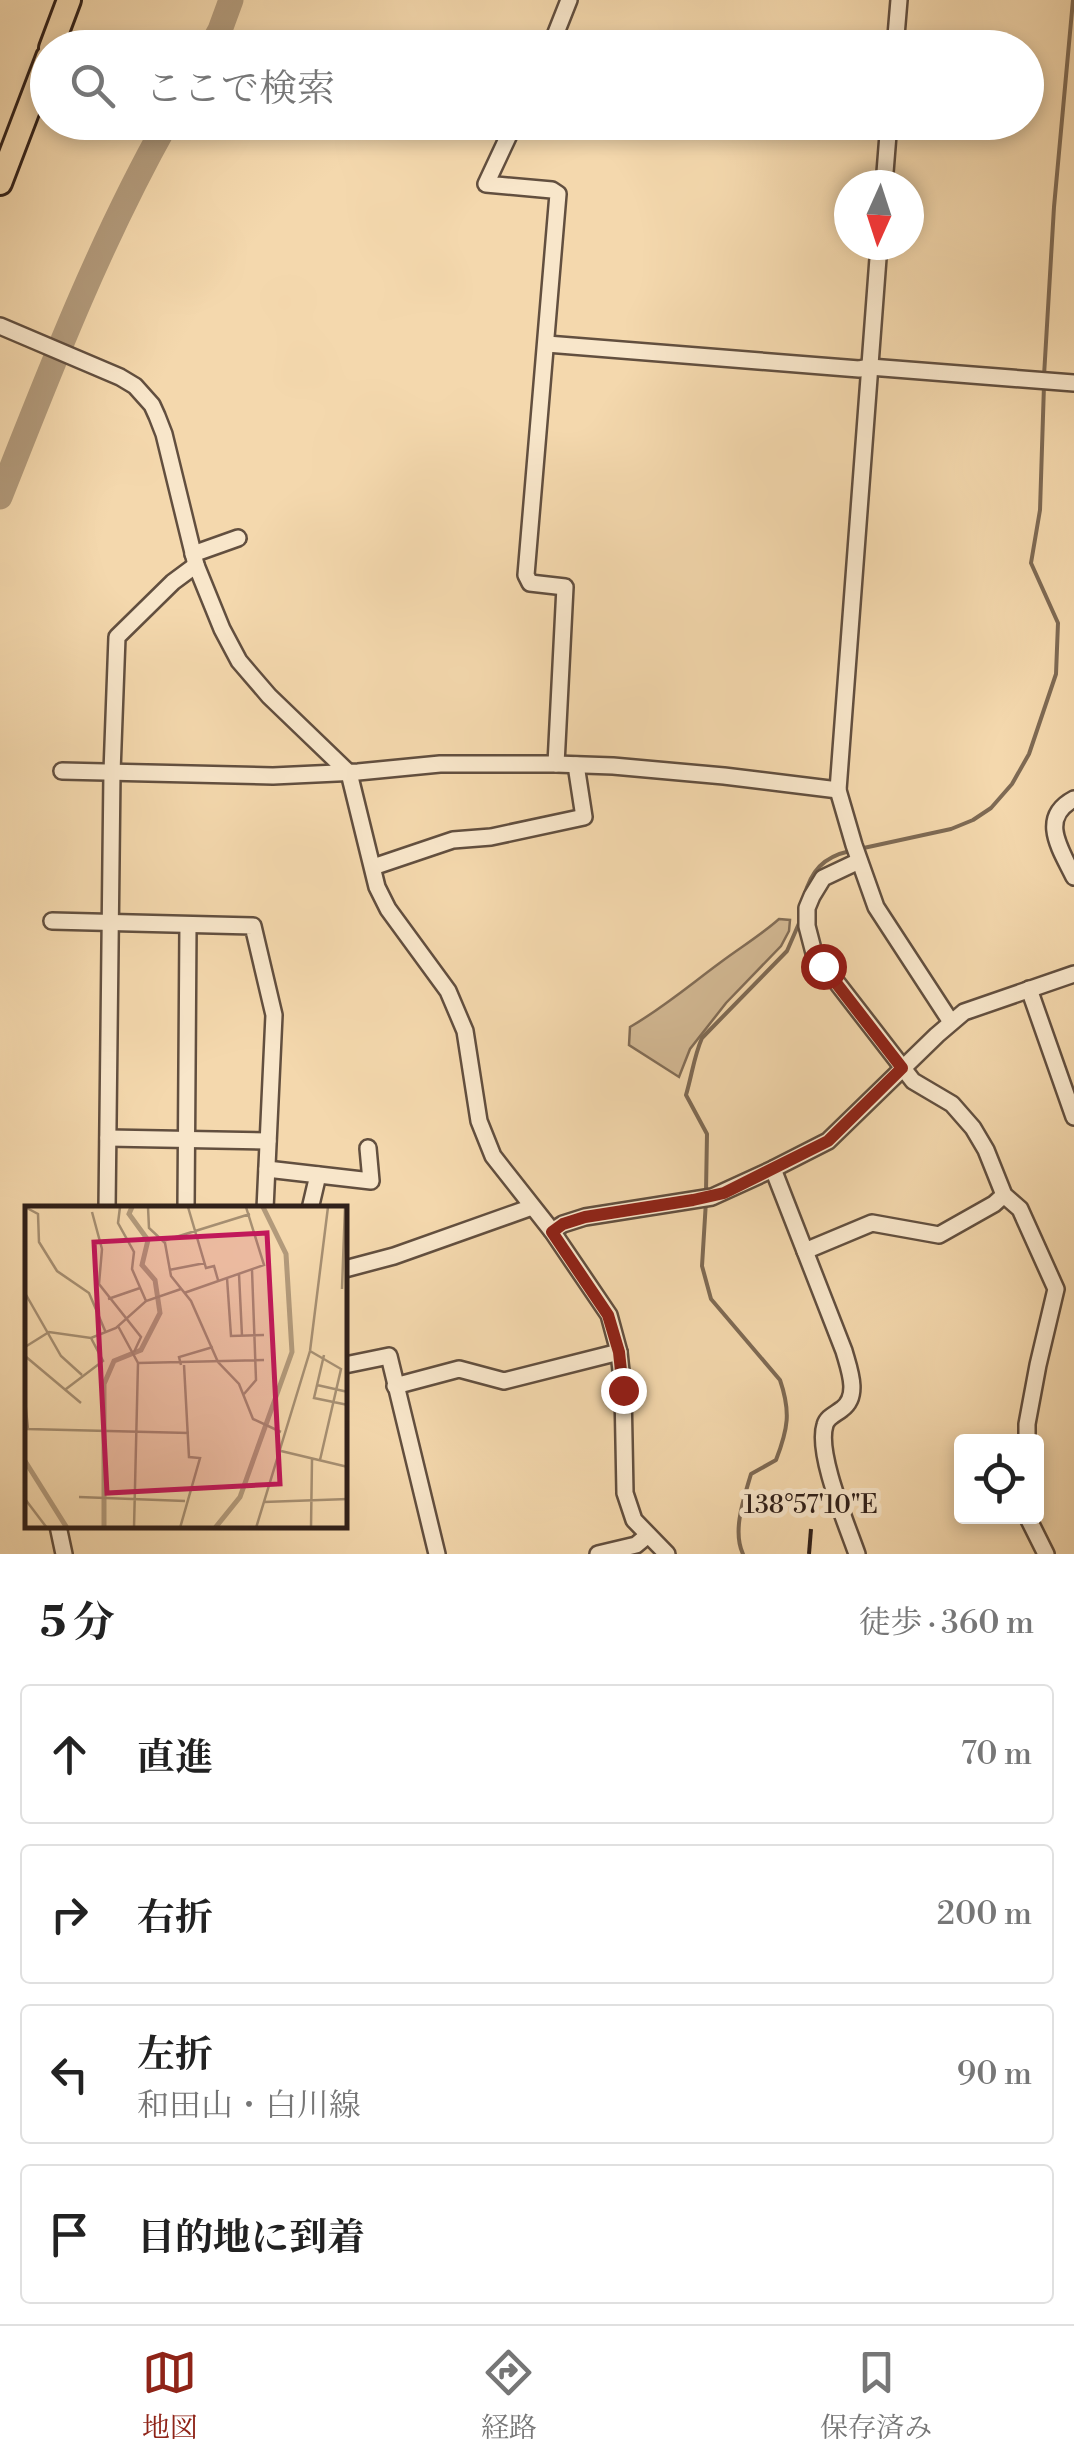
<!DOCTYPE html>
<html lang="ja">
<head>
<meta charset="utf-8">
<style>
  :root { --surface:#fff; --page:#f2f2f2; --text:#222; --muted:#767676; --line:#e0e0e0; --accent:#8f2418 }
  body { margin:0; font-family:"Libre Bodoni","Noto Serif JP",serif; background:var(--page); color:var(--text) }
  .controls { position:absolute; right:30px; bottom:30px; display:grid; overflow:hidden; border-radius:10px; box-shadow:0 5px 15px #0003 }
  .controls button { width:90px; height:90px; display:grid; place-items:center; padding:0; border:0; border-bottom:2px solid var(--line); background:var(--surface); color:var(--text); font:50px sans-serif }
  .compass { position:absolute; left:834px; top:170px; width:90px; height:90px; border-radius:50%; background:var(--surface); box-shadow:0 5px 15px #0003; rotate:183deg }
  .stop { position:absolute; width:30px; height:30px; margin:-22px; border:8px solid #8f2418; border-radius:50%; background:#fff }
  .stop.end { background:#8f2418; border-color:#fff; box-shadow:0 2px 10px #0008 }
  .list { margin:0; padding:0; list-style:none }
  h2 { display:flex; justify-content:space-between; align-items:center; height:130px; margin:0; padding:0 40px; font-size:42px }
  h2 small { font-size:32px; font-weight:400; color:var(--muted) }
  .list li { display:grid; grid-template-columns:65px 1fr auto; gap:30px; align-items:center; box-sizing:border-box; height:140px; margin:0 20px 20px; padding:0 20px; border:2px solid var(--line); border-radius:10px }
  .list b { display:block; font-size:38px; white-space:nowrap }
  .list p { margin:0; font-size:32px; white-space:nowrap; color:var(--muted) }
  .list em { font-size:32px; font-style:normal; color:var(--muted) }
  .icon { flex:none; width:55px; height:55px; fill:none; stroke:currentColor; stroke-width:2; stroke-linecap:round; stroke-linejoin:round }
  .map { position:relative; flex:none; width:1074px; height:1554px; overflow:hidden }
  .search { position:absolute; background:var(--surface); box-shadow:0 5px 15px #0003; left:30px; right:30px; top:30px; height:110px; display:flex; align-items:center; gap:25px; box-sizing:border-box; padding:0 35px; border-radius:55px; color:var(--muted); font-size:38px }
  .sheet { height:770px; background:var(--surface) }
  nav { display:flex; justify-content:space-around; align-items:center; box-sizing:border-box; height:140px; border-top:2px solid var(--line); background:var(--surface); font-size:28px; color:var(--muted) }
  nav a { display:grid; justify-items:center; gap:5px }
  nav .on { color:var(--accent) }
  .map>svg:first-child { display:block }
  .green { fill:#d3b994; stroke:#826d57; stroke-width:2.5 }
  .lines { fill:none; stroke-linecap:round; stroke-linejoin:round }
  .stream { stroke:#7e6a54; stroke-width:4 }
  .river { stroke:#b29a7b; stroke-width:25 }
  .street-casing { stroke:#624f3f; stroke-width:20 }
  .primary-casing { stroke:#31211a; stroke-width:28 }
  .street { stroke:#f8e6ca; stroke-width:15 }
  .primary { stroke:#f4d8ad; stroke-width:22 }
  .route { stroke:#8f2418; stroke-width:12 }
  .ticks { fill:none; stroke:#31211a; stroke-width:4 }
  .inset-river { fill:none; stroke:#b29a7b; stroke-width:5 }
  .inset-road { fill:none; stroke:#a68f72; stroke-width:2.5 }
  .view { fill:#c2185b; fill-opacity:0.15; stroke:#c2185b; stroke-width:5 }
  .inset-edge { fill:none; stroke:#31211a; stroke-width:5 }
  .ticks-label { font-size:25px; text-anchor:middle; fill:#31211a; stroke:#f8e6ca; stroke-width:10; stroke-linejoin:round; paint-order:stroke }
</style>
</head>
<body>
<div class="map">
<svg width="1074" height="1554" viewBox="0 0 1074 1554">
  <rect width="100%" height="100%" fill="#f4d8ad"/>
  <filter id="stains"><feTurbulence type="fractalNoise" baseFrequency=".002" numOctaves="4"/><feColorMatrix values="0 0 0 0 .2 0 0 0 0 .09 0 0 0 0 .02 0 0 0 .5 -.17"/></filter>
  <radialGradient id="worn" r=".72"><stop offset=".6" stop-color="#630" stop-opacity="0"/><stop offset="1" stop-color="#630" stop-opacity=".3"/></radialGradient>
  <path class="green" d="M779,919L790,920L789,931L781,946L726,1003L690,1049L679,1077L629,1045L630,1027C663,1008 691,984 721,962C741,947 761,935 779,919Z"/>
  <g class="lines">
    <g class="stream">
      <path d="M1044,376L1054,207L1073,0"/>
      <path d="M859,849L951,829L973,820L991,808L1012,784L1029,754L1056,674L1058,623L1031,563L1040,510L1044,385"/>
      <path d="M804,897C811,871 823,857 850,851"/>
      <path d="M706,1191L707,1134L686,1095C692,1075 694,1056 702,1038L787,951L800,921"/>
      <path d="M706,1201L702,1266L711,1299L780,1380C791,1412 788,1429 776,1460L751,1474C744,1498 732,1531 743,1554"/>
    </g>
    <g class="river">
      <path d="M210,48L220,30L231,0"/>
      <path d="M0,497C50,370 100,241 167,122"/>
    </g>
    <defs>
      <g id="street">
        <path d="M550,48L569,0"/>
        <path d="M895,48L899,0"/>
        <path d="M515,122L486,184L552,190L558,194L526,575L530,583L565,587L556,764"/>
        <path d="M884,185L889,122"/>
        <path d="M879,245L838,790L854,845L876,907L951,1022"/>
        <path d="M0,326L120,377L135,386L152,405L157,416L164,434L196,565L222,629L239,661L269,696L349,773L377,887L388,909L448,991L465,1031L479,1121L493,1156L552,1231L609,1315L619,1352L623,1390L625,1493L634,1520L667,1554"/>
        <path d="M547,344L859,369L870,367L1074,383"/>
        <path d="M193,554L238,538"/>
        <path d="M62,771L273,776L358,772L440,764H556L613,766L724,776L838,790"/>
        <path d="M1074,799C1038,818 1061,850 1074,877"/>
        <path d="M859,861L823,878L812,896L807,908V926L814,953L913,1081L952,1104L973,1128L986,1150L1004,1195L1020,1209L1056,1289L1038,1365L1027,1424V1442"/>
        <path d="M373,867L453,840L491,837L584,817L576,765"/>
        <path d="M52,921L253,926L274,1015L265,1209"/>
        <path d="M1029,989L1074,1117"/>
        <path d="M108,1138L268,1141"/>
        <path d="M267,1169L371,1181L368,1148"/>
        <path d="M773,1169L844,1351C849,1369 860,1396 842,1409C836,1414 827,1417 825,1425C816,1453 847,1525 857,1554"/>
        <path d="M107,1209L112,772L117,637L173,582L196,565"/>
        <path d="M186,1209L188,925"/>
        <path d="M310,1209L318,1175"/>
        <path d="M552,1231L563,1224L585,1217L712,1197L773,1169L828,1141L937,1035L964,1012L1074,974"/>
        <path d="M805,1251L872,1223L939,1235L994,1204L1004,1195"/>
        <path d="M345,1269L394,1256L532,1207"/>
        <path d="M345,1365L389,1356L437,1554"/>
        <path d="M395,1386L459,1369L504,1381L619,1352"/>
        <path d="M1027,1516L1046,1554"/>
        <path d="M58,1526L64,1554"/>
        <path d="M598,1554L636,1545L648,1535"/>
      </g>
      <g id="primary">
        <path d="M51,48L69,0"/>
        <path d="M0,183L48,57"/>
      </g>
    </defs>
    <use href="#street" class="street-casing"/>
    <use href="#primary" class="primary-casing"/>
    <use href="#street" class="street"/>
    <use href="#primary" class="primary"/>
  </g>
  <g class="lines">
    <path class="route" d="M623,1390L619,1352L608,1315L552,1232L563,1224L585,1217L693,1200L724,1193L828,1141L902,1068L823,966"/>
  </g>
  <path class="ticks" d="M809,1554L811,1529"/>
  <g transform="translate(25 1206)">
    <rect width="322" height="322" fill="#f4d8ad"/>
    <path class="inset-river" d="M0,255L42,322M79,322V178L89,155L116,144L135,107L130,74L117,59L123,34L104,8L107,1M190,322L215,291L267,146L261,48L238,1"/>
    <path class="inset-road" d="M0,1L13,8L14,36L32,65L64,87L81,127M95,1L93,17L109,46L107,63L121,95M123,1L124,22L140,37L146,70L166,95L193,156L214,178L228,213L256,226M163,1L181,62L189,60L193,74M67,6L77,43L74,78L116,131L109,146M138,35L225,8M144,64L180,57M214,68L217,130M202,72L206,130L239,129M317,83L320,1M0,87L36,150L57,169M159,87L239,59L221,1M83,93L115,82M93,120L113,157L109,322M0,141L24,126L66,132L91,122L121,95L156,83M285,145L316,163L295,254M299,149L289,192L323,199M0,150L56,197M113,157L239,154M156,159L154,151L188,141M292,179L323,186M41,183L78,155L66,132M219,188L231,174L227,64M0,193L3,223L164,227M256,245L323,261M54,291L160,295M0,293L22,322M239,296L323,293M155,322L175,252L164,251L159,159M231,322L285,145L303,1M286,322L287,253"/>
    <path class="view" d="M242,27L255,278L82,287L69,36Z"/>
    <rect width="322" height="322" class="inset-edge"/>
  </g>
  <g class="ticks-label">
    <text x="811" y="1513">138°57'10"E</text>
  </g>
  <rect width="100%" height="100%" filter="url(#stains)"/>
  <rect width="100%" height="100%" fill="url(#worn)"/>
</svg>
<div class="controls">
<button><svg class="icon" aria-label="locate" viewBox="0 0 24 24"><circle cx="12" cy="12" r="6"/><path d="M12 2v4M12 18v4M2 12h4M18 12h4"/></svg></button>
</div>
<svg class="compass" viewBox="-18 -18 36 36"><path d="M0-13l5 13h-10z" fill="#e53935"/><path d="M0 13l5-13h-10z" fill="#767676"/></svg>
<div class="stop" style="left:823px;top:966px"></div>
<div class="stop end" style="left:623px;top:1390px"></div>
<div class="search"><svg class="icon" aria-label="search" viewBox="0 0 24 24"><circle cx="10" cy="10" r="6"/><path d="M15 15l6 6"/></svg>ここで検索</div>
</div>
<section class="sheet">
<h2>5 分<small>徒歩 · 360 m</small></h2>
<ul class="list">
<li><svg class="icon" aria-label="ahead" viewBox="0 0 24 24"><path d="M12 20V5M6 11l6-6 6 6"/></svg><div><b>直進</b></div><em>70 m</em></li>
<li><svg class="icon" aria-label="right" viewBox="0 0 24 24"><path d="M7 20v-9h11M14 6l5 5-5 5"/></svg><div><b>右折</b></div><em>200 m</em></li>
<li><svg class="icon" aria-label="left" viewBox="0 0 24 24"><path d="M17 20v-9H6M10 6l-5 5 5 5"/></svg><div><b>左折</b><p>和田山・白川線</p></div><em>90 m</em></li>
<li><svg class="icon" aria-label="arrive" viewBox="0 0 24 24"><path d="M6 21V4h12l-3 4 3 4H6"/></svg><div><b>目的地に到着</b></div></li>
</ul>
</section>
<nav>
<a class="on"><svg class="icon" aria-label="map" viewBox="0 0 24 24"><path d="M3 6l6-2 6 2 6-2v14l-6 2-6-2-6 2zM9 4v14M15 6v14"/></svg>地図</a>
<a><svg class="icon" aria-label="directions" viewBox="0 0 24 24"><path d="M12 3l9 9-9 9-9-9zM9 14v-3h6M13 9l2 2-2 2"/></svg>経路</a>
<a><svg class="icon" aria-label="saved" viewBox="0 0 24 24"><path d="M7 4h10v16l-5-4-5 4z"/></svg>保存済み</a>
</nav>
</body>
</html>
